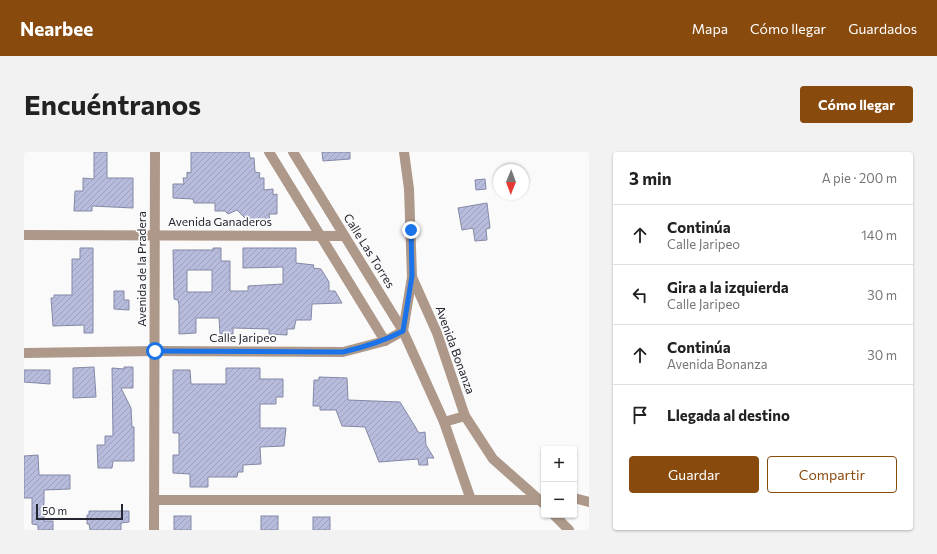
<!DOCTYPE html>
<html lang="es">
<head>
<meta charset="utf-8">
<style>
  :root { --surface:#fff; --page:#f2f2f2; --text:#222; --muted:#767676; --line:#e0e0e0; --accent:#894a0d }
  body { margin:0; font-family:Commissioner,sans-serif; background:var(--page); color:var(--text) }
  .controls { position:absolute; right:12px; bottom:12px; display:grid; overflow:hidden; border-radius:4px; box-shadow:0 1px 3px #0004 }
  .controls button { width:36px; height:36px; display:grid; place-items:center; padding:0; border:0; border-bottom:1px solid var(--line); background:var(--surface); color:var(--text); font:20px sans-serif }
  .compass { position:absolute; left:469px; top:12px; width:36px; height:36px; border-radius:50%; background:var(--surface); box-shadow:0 1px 3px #0004; rotate:181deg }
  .scale { position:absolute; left:12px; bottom:10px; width:87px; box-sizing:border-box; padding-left:4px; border:2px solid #242632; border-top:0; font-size:11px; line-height:14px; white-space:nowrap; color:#242632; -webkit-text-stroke:3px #fafafa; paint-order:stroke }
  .stop { position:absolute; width:12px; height:12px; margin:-9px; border:3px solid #1a73e8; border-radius:50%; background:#fff }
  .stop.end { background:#1a73e8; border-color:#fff; box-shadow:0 1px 4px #0008 }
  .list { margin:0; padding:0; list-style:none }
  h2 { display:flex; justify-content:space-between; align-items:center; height:52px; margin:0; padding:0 16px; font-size:17px }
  h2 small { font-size:13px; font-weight:400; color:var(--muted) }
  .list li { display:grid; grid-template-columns:26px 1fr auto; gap:12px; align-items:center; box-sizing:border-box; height:60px; padding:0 16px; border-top:1px solid var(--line) }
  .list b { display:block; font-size:15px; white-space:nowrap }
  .list p { margin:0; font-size:13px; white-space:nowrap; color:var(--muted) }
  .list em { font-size:13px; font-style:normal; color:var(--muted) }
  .actions { display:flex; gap:8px; padding:12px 16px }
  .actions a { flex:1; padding:9px 0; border:1px solid var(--accent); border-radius:4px; text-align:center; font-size:14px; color:var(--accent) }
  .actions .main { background:var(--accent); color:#fff }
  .icon { flex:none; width:22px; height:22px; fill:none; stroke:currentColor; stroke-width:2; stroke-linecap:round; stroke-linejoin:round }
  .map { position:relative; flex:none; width:565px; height:378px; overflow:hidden; border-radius:4px }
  header { display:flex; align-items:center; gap:24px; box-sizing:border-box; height:56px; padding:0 20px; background:var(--accent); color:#fff }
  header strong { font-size:19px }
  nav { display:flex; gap:22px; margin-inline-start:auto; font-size:14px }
  .intro { display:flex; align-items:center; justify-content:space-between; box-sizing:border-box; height:96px; padding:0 24px }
  h1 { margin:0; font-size:28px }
  .button { padding:10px 18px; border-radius:4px; background:var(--accent); color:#fff; font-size:14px; font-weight:700 }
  main { display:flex; gap:24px; padding:0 24px }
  aside { flex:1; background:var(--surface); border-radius:4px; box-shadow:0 1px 3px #0004 }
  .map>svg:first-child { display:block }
  .building { fill:url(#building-hatch); stroke:#8388a6; fill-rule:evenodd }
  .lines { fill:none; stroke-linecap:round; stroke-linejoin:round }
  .minor { stroke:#ae9889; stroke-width:10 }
  .route { stroke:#1a73e8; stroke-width:5 }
  .labels { text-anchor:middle; stroke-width:3.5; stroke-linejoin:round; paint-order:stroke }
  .street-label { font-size:12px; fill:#242632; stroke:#fafafa }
</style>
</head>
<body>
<header>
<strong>Nearbee</strong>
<nav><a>Mapa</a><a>Cómo llegar</a><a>Guardados</a></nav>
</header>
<div class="intro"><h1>Encuéntranos</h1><a class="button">Cómo llegar</a></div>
<main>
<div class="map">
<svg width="565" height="378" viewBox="0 0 565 378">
  <defs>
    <pattern id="building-hatch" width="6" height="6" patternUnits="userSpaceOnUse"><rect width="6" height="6" fill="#b7bcdc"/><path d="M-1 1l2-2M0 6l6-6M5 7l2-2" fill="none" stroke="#9da1bd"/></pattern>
  </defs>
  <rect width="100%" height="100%" fill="#fafafa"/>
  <g class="building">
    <path d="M70,0H83V26H109V56L68,54V59H50L51,39H59V26L70,27Z"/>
    <path d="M167,0H225L226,6H230L231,20L236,21L235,26H240V38L249,37V43L253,42V62H245L246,69H228L221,66L213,58L204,62L201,59H191V51H170L169,47L149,46V32H160L159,26H163V20L167,21Z"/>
    <path d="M298,0H326V7L299,9Z"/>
    <path d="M461,27L462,37L452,38L451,28Z"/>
    <path d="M463,51L466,76L462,77L463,88L451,89L449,76L438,78L434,56Z"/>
    <path d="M56,96H69V181H60V173L29,174L27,146H30V143H48V107H56Z"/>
    <path d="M189,96H197V109H206V139H224V134L259,132V115L219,116V96H272V111L290,113L289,116L297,117L305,130V139H311L318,151L288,152L287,168H272L270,177H263V183L245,182V177L209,176V182H196L195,166H172V181L155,182V153L154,148L150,147L149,98H189ZM163,118H188V140H163Z"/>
    <path d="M90,139H100V148H105V158L90,157Z"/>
    <path d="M70,215L72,245L49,246V216Z"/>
    <path d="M100,215H109V236H97L107,256L108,275H110V309H89L88,316H74L73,293H81V284H89L88,216L100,217Z"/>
    <path d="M202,216H236V227H259V245H252V252H236V276H262L260,294L236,295L237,312L219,313V320H214L213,325H184V335H166V322L149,321V303H155V281H149V218H166L167,232H202Z"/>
    <path d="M0,218H26V232L0,230Z"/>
    <path d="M295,225L323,226L324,248L376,250L395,281L401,280L402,293L410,306H403L404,313H395L394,307L355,310L341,275L318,274L312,258H296V254H289L290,228H295Z"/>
    <path d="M14,303L15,323H46V337L20,338V369H29V378H14V373L8,372V346H0V304Z"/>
    <path d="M65,359H105V370L97,371V378H66L65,372H63V363H65Z"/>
    <rect x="150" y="364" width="17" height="14"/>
    <rect x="237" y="364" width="17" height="14"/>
    <rect x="289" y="365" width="17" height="13"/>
  </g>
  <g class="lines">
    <g class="minor">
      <path d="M245,0L361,189"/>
      <path d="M269,0L379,179L420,270L447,348"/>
      <path d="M380,0L385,37L388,125L413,181L441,264L469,307L520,352"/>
      <path d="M0,83L320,84"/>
      <path d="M0,201L131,199L319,200L361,189L379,179L388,125"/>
      <path d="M420,270L441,264"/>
      <path d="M550,346L565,350"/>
      <path d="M130,348H518"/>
      <path d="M530,363L545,378"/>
      <path d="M130,378L131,0"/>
    </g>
  </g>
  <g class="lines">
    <path class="route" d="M131,199L319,200C341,195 360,189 379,179L388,124L387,78"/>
  </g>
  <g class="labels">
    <g class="street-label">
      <text x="196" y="74">Avenida Ganaderos</text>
      <text transform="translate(345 99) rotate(58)" y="4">Calle Las Torres</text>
      <text transform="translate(118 117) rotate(-90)" y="4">Avenida de la Pradera</text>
      <text x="219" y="190">Calle Jaripeo</text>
      <text transform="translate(431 198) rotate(70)" y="4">Avenida Bonanza</text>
    </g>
  </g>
</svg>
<div class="controls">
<button>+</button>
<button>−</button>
</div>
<svg class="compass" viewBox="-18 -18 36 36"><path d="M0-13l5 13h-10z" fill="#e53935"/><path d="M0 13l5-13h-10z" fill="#767676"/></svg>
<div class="scale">50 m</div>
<div class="stop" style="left:131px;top:199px"></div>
<div class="stop end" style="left:387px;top:78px"></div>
</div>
<aside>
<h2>3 min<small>A pie · 200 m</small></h2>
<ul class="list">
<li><svg class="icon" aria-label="ahead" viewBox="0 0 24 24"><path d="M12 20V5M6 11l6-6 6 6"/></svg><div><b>Continúa</b><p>Calle Jaripeo</p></div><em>140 m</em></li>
<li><svg class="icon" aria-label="left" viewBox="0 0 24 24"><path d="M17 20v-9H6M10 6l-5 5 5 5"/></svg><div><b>Gira a la izquierda</b><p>Calle Jaripeo</p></div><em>30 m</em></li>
<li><svg class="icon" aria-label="ahead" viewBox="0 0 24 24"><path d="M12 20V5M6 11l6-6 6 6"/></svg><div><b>Continúa</b><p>Avenida Bonanza</p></div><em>30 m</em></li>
<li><svg class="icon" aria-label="arrive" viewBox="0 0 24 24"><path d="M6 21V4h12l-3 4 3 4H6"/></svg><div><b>Llegada al destino</b></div></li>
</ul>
<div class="actions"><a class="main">Guardar</a><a>Compartir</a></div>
</aside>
</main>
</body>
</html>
